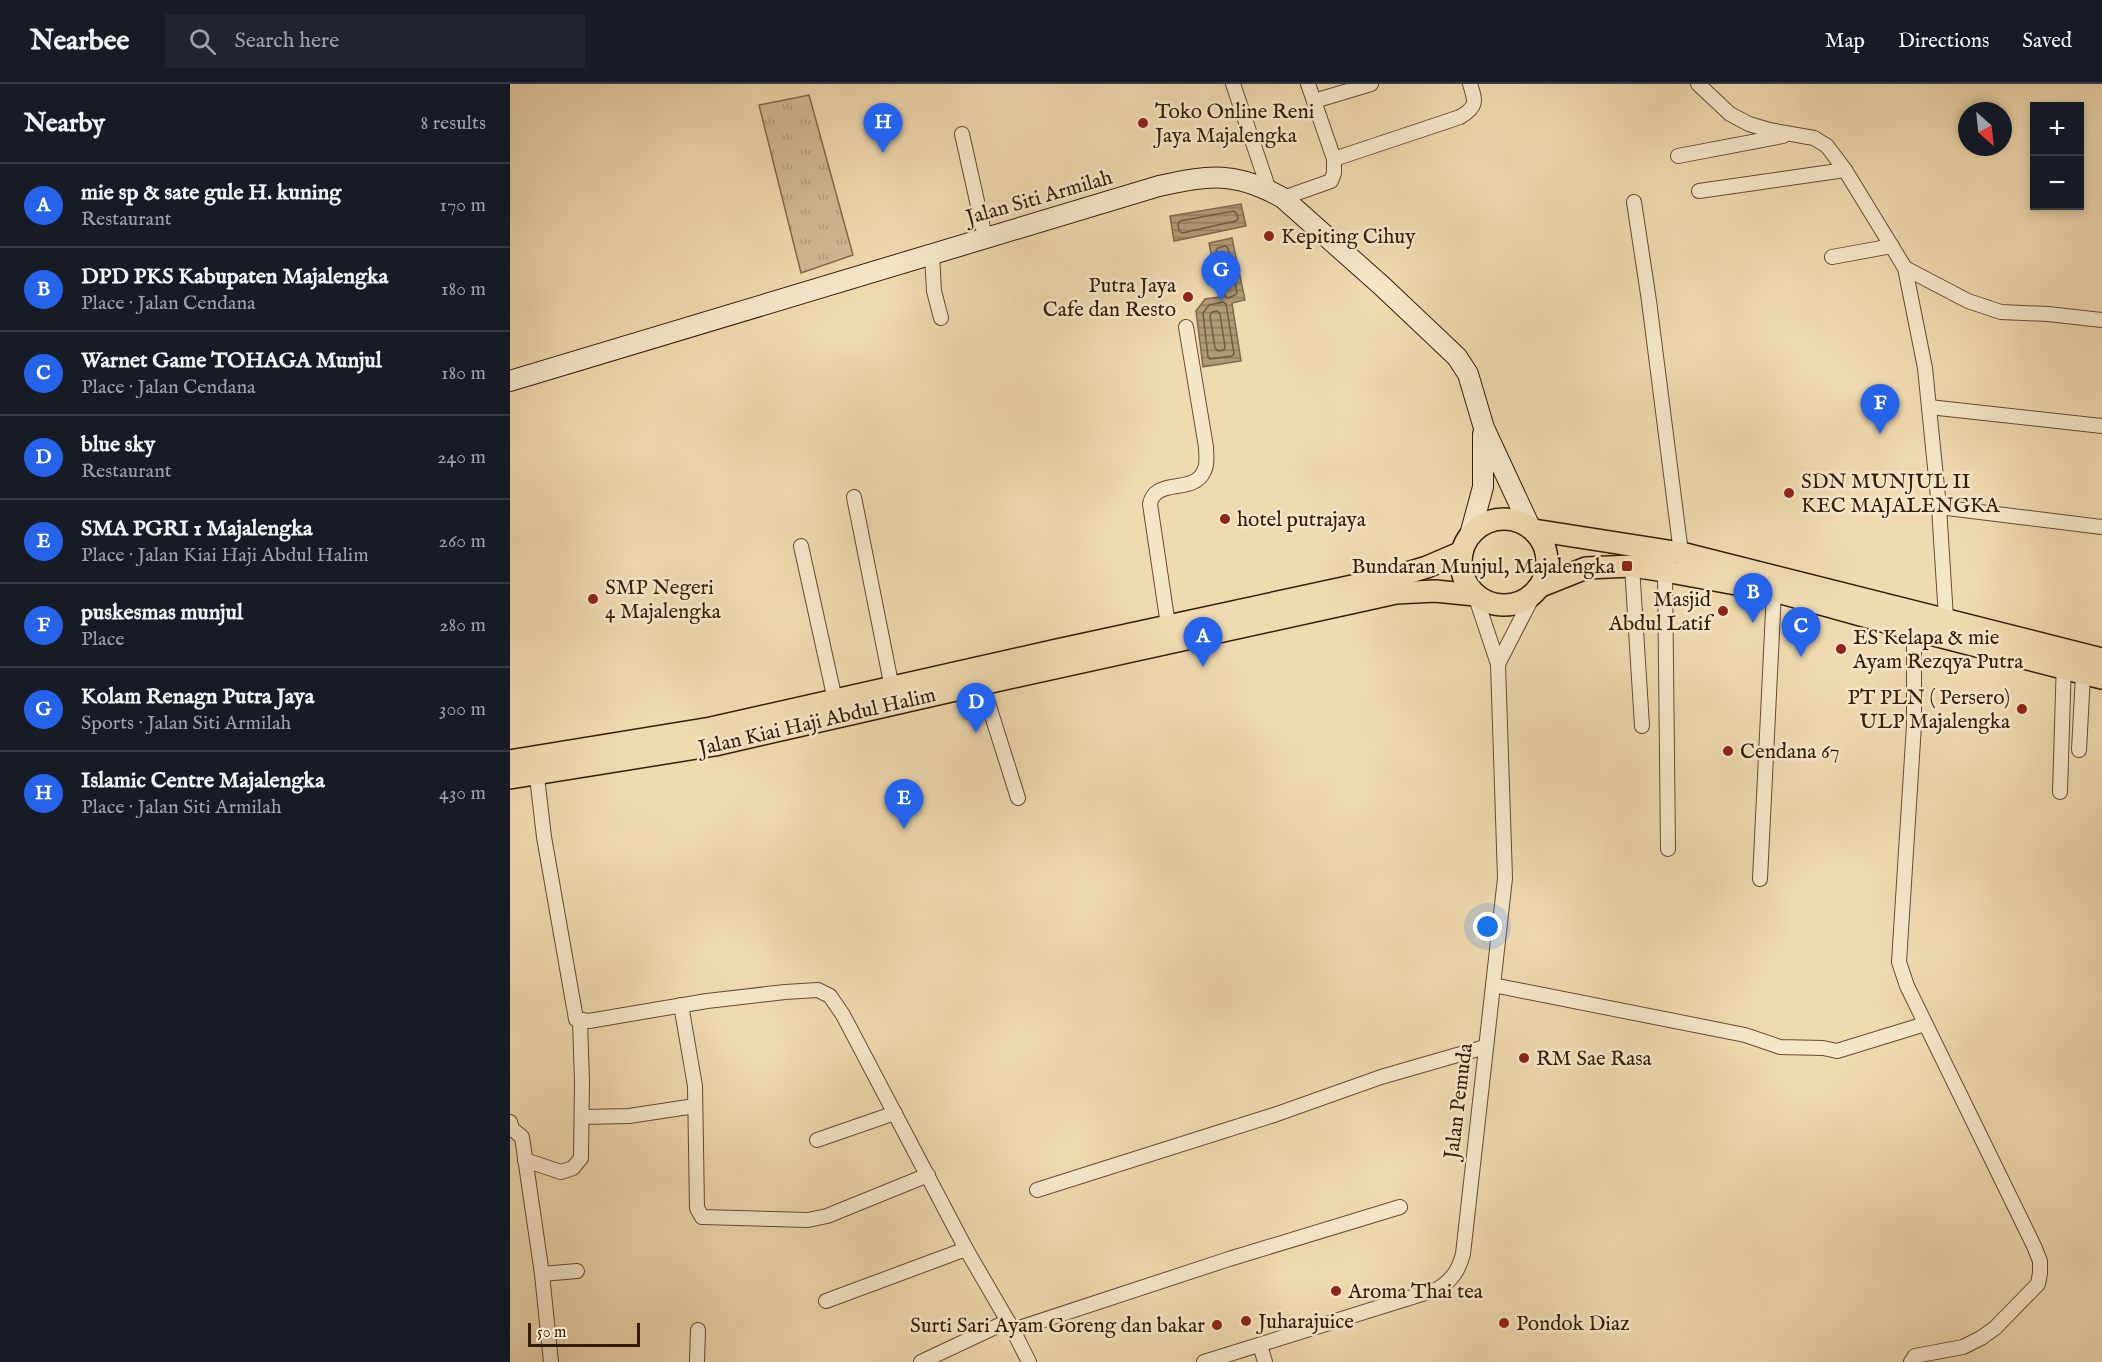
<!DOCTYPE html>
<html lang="en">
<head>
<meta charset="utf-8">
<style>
  :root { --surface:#171b24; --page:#20242c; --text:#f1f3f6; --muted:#9ea1a6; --line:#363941; --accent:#2563eb }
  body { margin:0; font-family:"IM FELL English",serif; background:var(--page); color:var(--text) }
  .controls { position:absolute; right:18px; top:18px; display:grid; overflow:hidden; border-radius:0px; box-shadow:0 3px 9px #0003 }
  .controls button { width:54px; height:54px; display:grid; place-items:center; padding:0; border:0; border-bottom:2px solid var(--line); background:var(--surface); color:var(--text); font:30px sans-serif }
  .compass { position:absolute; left:1448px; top:18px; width:54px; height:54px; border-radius:50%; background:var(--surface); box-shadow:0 3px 9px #0003; rotate:153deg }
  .scale { position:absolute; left:18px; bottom:15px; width:112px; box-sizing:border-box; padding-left:6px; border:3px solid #351c08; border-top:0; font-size:16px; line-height:21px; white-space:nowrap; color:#351c08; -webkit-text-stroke:4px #f5e6ca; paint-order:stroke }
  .you { position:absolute; left:978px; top:843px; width:21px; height:21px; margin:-15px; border:4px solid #fff; border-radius:50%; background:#1a73e8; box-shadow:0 0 0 9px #1a73e833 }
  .badge { display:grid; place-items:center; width:39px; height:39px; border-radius:50%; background:var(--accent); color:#fff; font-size:20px; font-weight:700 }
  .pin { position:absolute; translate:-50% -50px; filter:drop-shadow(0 2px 3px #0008) }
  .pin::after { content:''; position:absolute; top:32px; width:21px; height:18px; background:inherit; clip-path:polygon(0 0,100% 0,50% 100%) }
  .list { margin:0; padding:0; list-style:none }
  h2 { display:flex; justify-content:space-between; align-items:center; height:78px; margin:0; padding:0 24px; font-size:26px }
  h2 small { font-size:20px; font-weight:400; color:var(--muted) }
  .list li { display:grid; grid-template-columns:39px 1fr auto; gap:18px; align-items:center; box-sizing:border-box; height:84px; padding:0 24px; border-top:2px solid var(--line) }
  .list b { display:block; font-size:22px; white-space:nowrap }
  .list p { margin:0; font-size:20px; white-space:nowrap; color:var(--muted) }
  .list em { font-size:20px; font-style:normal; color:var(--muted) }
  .icon { flex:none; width:33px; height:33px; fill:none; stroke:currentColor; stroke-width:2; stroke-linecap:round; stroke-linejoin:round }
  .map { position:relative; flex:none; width:1592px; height:1278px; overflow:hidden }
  header { display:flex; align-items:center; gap:36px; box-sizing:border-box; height:84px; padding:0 30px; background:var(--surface); border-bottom:2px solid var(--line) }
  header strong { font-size:28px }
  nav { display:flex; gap:33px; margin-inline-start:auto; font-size:21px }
  .search { width:420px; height:54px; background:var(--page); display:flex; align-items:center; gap:15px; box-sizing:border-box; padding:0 21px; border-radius:0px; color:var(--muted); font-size:22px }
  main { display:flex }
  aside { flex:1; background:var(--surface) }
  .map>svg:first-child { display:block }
  .grass { fill:url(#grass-tufts); stroke:#826a4d; stroke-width:1.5 }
  .water { fill:url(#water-rules); stroke:#7f674a; stroke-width:1.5 }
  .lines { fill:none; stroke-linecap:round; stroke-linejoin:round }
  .shore { stroke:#725a3f; stroke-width:1.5 }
  .minor-casing { stroke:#644b32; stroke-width:16 }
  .secondary-casing { stroke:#351c08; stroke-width:22 }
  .primary-casing { stroke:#351c08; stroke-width:24 }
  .minor { stroke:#f5e6ca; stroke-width:14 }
  .secondary { stroke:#f5e6ca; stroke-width:20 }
  .primary { stroke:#efd9ae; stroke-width:21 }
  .poi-dot { fill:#8f2418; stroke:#f5e6ca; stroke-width:2 }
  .labels { text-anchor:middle; stroke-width:5; stroke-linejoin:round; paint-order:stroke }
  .poi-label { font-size:21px; fill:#351c08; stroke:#f5e6ca; text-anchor:start }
  .street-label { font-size:21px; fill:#351c08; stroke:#f5e6ca }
</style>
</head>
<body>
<header>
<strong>Nearbee</strong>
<div class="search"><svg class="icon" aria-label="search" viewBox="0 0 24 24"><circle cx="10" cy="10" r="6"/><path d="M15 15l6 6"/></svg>Search here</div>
<nav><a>Map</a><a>Directions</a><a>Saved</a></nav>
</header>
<main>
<aside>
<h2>Nearby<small>8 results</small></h2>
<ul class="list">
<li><span class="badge">A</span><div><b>mie sp &amp; sate gule H. kuning</b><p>Restaurant</p></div><em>170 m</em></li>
<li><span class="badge">B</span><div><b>DPD PKS Kabupaten Majalengka</b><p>Place · Jalan Cendana</p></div><em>180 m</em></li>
<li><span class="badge">C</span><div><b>Warnet Game TOHAGA Munjul</b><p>Place · Jalan Cendana</p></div><em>180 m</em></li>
<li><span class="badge">D</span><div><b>blue sky</b><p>Restaurant</p></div><em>240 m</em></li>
<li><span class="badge">E</span><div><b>SMA PGRI 1 Majalengka</b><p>Place · Jalan Kiai Haji Abdul Halim</p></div><em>260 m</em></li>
<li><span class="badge">F</span><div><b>puskesmas munjul</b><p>Place</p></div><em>280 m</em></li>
<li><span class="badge">G</span><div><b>Kolam Renagn Putra Jaya</b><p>Sports · Jalan Siti Armilah</p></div><em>300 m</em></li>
<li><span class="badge">H</span><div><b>Islamic Centre Majalengka</b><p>Place · Jalan Siti Armilah</p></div><em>430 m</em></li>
</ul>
</aside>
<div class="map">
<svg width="1592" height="1278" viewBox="0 0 1592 1278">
  <defs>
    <pattern id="grass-tufts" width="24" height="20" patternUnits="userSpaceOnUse" patternTransform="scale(1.5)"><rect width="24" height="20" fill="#cfb992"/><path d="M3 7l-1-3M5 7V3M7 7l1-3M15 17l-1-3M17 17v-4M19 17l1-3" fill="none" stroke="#b29e7c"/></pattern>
    <pattern id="water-rules" width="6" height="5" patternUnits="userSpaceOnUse" patternTransform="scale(1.5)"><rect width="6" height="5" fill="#b09976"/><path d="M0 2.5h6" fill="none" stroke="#907c5f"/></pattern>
  </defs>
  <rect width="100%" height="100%" fill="#efd9ae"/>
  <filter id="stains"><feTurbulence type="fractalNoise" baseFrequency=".00333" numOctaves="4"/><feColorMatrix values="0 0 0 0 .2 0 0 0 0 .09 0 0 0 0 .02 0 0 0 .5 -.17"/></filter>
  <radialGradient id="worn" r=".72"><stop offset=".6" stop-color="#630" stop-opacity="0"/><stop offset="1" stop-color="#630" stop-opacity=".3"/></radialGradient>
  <path class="grass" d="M299,11L343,171L291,189L249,21Z"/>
  <g class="water">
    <path d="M731,120L736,142L664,157L660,132Z"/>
    <path d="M722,154L735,216L722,219L731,277L693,283L686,227L695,215L709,213L699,159Z"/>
  </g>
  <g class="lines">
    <g class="shore">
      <path d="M724,127L727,130L728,135L726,137L672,149L669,147L668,140L670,137Z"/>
      <path d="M715,162L718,164L727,209L725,211L718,214L715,212L706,166L708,164Z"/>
      <path d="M713,218L716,220L724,270L722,272L700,275L698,273L693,229L699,221Z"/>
      <path d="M707,227L710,230L715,263L714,266L708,267L705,264L700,232L702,228Z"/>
    </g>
    <defs>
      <g id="minor">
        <path d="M723,0L759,106"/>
        <path d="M798,0L804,17"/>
        <path d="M1188,0L1220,30L1239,40L1259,46L1304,54L1317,62L1335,86L1395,184L1415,284L1429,423L1436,534"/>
        <path d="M452,50L475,153"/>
        <path d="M1168,72L1273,52"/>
        <path d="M824,75L804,17L861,0"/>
        <path d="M1189,107L1335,86"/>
        <path d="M773,114L821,97L824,89V75L950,33C967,23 966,18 960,0"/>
        <path d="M1124,118L1139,217L1171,469"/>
        <path d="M422,170L424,207L431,234"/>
        <path d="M1322,173L1382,162"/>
        <path d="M1395,184L1458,217L1491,228L1538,230L1592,236"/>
        <path d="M1419,323L1592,342"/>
        <path d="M344,413L382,604"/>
        <path d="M1429,423L1592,443"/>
        <path d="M291,462L325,616"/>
        <path d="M1122,482L1132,642"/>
        <path d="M1155,487L1158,765"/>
        <path d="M658,541L640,420C645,393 684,411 694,387C698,380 696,370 696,363L676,243"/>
        <path d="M988,580L1024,510"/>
        <path d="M472,600L508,714"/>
        <path d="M1569,666L1573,591"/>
        <path d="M26,684L34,753L66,935L79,937L197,917L275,908L308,906L320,912L333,931L456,1165L503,1246L519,1278"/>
        <path d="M1550,708L1554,577"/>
        <path d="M1250,795L1264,507"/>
        <path d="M983,901L1235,951L1270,963L1313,964L1327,967L1415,940"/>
        <path d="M171,921L185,1002L187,1124L192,1133L298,1136L317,1132L418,1091"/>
        <path d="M72,1033L119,1032L185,1022"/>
        <path d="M0,1038L2,1045L12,1053L32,1190L41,1278"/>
        <path d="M307,1056L385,1029"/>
        <path d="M15,1076L51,1088L63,1084L71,1074L72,998L70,937"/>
        <path d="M527,1106L764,1031L871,993L975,963"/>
        <path d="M32,1190L67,1187"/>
        <path d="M316,1217L456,1165"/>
        <path d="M503,1246L719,1175L890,1123"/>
        <path d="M750,1261L755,1278"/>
        <path d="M187,1278L188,1246"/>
        <path d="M411,1278L498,1237"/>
        <path d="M694,1278L928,1205C942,1196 949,1186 953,1170L995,794L988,580L965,511"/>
        <path d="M1401,1278L1405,1272L1453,1263L1471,1254L1485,1244L1528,1200L1530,1189V1177L1524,1162L1397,902L1389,878L1404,641V546"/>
      </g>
      <g id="secondary">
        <path d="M0,297L649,102C700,91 725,87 773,114L872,202L947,273L958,290L974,344L1020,443"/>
        <path d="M960,451L973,403V350"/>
      </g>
      <g id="primary">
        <circle cx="994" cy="478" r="43"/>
        <path d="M1024,446L1171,469L1592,575"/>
        <path d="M1031,502L1076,484L1122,482L1155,487L1264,507L1404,546L1592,594"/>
        <path d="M0,677L201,644L547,566L884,493L917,483L952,468"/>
        <path d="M0,694L205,661L472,600L886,509L925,507L965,511"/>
      </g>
    </defs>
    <use href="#minor" class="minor-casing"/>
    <use href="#secondary" class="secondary-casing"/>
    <use href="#primary" class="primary-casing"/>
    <use href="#minor" class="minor"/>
    <use href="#secondary" class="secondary"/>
    <use href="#primary" class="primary"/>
  </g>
  <g class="poi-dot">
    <circle cx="633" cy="39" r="6"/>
    <circle cx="759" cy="152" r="6"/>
    <circle cx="678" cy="213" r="6"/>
    <circle cx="1279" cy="409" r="6"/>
    <circle cx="715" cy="435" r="6"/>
    <rect x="1111" y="476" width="12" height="12" rx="3"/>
    <circle cx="83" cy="515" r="6"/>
    <circle cx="1213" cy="527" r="6"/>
    <circle cx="1331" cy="565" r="6"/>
    <circle cx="1512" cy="625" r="6"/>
    <circle cx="1218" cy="667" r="6"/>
    <circle cx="1014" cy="974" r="6"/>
    <circle cx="826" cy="1207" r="6"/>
    <circle cx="736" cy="1237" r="6"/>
    <circle cx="994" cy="1239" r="6"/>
    <circle cx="707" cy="1241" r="6"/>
  </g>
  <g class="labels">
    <g class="poi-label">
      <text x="645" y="34">Toko Online Reni<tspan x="645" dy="24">Jaya Majalengka</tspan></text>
      <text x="771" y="159">Kepiting Cihuy</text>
      <text x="666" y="208" text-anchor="end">Putra Jaya<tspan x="666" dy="24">Cafe dan Resto</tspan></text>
      <text x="1291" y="404">SDN MUNJUL II<tspan x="1291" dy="24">KEC MAJALENGKA</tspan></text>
      <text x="727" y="442">hotel putrajaya</text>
      <text x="1105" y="489" text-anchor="end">Bundaran Munjul, Majalengka</text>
      <text x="95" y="510">SMP Negeri<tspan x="95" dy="24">4 Majalengka</tspan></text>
      <text x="1201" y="522" text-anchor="end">Masjid<tspan x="1201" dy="24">Abdul Latif</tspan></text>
      <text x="1343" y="560">ES Kelapa &amp; mie<tspan x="1343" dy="24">Ayam Rezqya Putra</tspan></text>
      <text x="1500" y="620" text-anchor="end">PT PLN ( Persero)<tspan x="1500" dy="24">ULP Majalengka</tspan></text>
      <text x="1230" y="674">Cendana 67</text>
      <text x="1026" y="981">RM Sae Rasa</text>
      <text x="838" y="1214">Aroma Thai tea</text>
      <text x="748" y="1244">Juharajuice</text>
      <text x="1006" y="1246">Pondok Diaz</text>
      <text x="695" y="1248" text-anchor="end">Surti Sari Ayam Goreng dan bakar</text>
    </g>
    <g class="street-label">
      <text transform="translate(529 113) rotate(-16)" y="7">Jalan Siti Armilah</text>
      <text transform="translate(307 637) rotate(-13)" y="7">Jalan Kiai Haji Abdul Halim</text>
      <text transform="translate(948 1017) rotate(-83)" y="7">Jalan Pemuda</text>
    </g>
  </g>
  <rect width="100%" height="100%" filter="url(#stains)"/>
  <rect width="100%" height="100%" fill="url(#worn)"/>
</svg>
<div class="controls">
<button>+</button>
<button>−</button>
</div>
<svg class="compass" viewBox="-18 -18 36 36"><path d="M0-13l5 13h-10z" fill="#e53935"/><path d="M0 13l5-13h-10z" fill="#9ea1a6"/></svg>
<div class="scale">50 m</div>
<div class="you"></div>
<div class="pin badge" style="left:693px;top:583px">A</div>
<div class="pin badge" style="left:1243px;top:539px">B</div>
<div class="pin badge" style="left:1291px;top:573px">C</div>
<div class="pin badge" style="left:466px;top:649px">D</div>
<div class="pin badge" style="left:394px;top:745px">E</div>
<div class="pin badge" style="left:1370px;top:350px">F</div>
<div class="pin badge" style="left:711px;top:217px">G</div>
<div class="pin badge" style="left:373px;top:69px">H</div>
</div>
</main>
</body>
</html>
